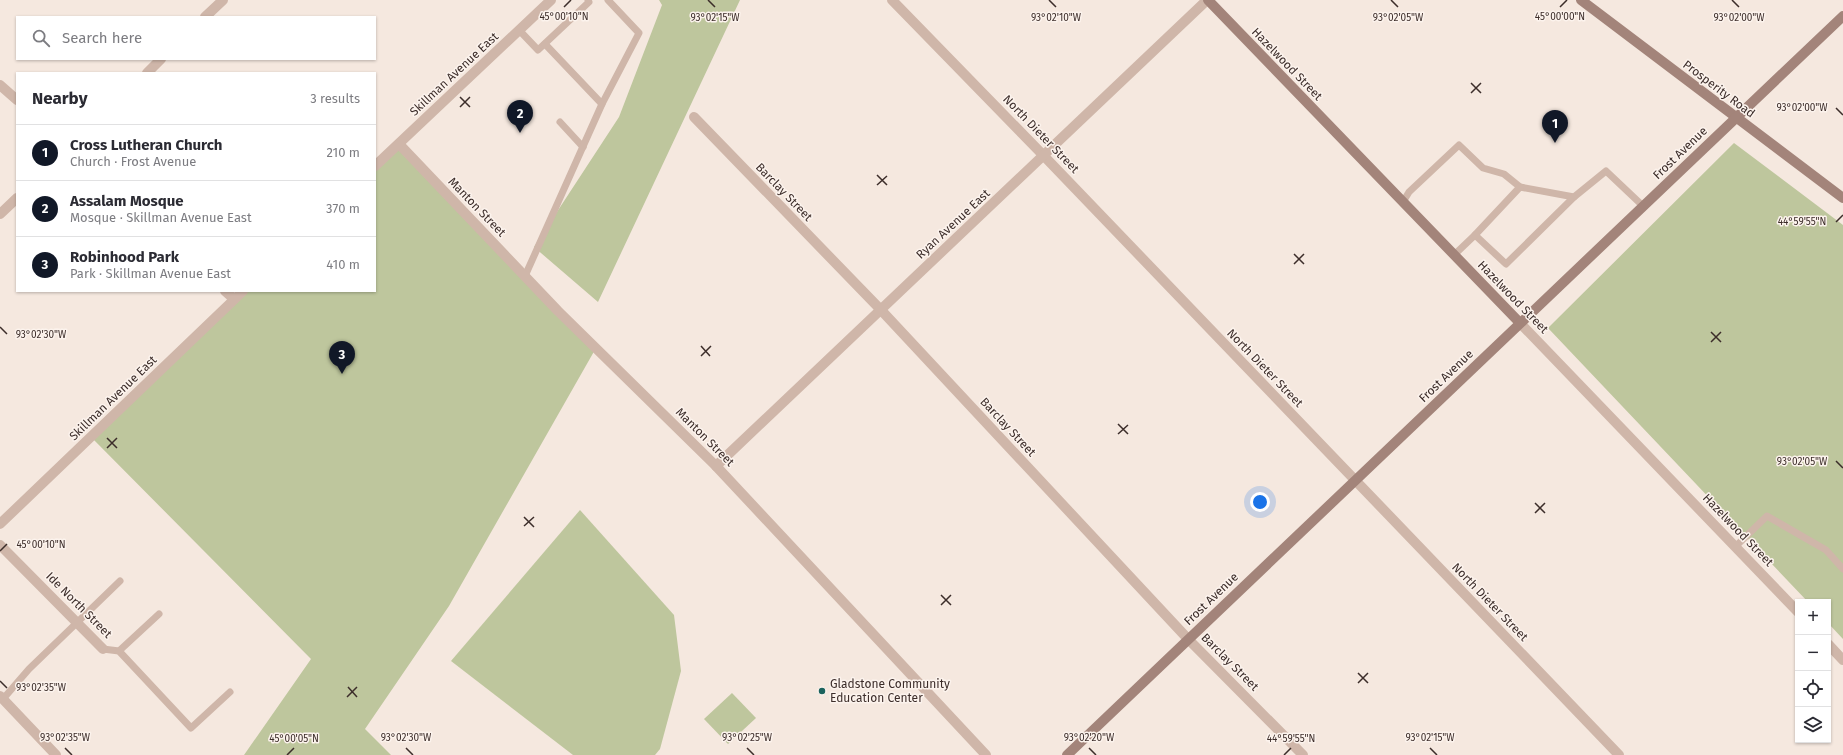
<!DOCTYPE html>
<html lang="en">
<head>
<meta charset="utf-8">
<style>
  :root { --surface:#fff; --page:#f7f7f7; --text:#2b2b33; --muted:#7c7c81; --line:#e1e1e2; --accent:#111827 }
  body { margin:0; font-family:"Fira Sans",sans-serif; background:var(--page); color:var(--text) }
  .controls { position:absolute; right:12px; bottom:12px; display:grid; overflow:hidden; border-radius:0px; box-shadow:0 1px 3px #0004 }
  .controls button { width:36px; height:36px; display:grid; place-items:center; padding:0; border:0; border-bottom:1px solid var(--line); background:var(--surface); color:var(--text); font:20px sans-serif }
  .you { position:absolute; left:1260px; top:502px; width:14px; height:14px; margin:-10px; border:3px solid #fff; border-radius:50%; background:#1a73e8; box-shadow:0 0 0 6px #1a73e833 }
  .badge { display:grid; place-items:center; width:26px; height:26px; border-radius:50%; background:var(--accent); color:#fff; font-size:13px; font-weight:700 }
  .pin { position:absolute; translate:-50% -33px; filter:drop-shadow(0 1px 2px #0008) }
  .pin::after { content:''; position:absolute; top:21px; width:14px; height:12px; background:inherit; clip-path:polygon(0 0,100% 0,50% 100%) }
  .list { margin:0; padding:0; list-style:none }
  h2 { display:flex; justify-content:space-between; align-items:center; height:52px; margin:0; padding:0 16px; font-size:17px }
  h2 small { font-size:13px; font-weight:400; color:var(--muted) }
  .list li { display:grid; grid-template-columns:26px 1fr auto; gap:12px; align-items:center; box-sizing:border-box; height:56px; padding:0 16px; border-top:1px solid var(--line) }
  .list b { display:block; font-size:15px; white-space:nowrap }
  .list p { margin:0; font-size:13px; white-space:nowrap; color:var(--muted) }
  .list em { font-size:13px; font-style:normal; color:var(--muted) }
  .icon { flex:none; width:22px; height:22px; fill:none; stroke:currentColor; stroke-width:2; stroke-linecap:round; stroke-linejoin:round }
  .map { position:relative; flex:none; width:1843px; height:755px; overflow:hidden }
  .search { position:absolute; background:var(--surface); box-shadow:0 1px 3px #0004; left:16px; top:16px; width:360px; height:44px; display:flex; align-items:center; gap:10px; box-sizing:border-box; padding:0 14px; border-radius:0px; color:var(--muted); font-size:15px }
  .panel { position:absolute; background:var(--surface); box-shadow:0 1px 3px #0004; left:16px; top:72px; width:360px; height:220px; border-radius:0px }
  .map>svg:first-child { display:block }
  .green { fill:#bec69d }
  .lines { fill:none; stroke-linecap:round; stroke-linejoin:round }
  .lane { stroke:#cfb6a9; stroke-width:7 }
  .street { stroke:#cfb6a9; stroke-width:10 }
  .secondary { stroke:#a3847a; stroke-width:10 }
  .ticks { fill:none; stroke:#3c2d2a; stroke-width:1.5 }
  .poi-dot { fill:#1b625d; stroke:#fcf3ed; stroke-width:1.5 }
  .labels { text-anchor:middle; stroke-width:3; stroke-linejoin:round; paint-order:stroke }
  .street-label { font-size:12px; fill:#3c2d2a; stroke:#fcf3ed }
  .poi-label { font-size:12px; fill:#3c2d2a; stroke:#fcf3ed; text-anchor:start }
  .ticks-label { font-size:10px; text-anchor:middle; fill:#3c2d2a; stroke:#fcf3ed; stroke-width:3; stroke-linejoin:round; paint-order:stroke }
</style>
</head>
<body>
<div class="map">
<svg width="1843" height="755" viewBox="0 0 1843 755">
  <rect width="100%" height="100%" fill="#f5e8df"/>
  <g class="green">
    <path d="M659,0H740L598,302L534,247L619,117L662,5Z"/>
    <path d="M1734,143L1843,225V639L1828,623V602H1808L1548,328Z"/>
    <path d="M399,144L596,348L449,606L365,729L391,755H244L311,659L91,437L244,291H375V167Z"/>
    <path d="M580,510L674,615L681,671L660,749L655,755H573L451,661Z"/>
    <path d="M732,693L756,718L728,744L704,719Z"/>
  </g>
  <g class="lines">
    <g class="lane">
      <path d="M519,30L538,50L589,2L588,0"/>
      <path d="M545,44L602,104L639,33L608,0"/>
      <path d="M560,122L583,147"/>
      <path d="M1403,202L1409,192L1459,145L1483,168L1504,174L1520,187L1574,197L1606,171L1643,206"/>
      <path d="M1475,235L1520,187"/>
      <path d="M1454,255L1475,235L1506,264L1574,197"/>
      <path d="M525,276L602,104"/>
      <path d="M1736,546L1767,516L1826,550L1843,569"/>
      <path d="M103,649L119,651L191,728L230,692"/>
      <path d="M119,651L159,614"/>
      <path d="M3,699L29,669L120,581"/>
    </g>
    <g class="street">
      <path d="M892,0L1043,155L1619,755"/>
      <path d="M205,17L223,0"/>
      <path d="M147,73L161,59"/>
      <path d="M0,85L17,100"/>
      <path d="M694,117L881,310L1188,639L1303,755"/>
      <path d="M399,144L558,311L716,466L986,755"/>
      <path d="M375,166L551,0"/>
      <path d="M0,214L17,198"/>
      <path d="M225,291L234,299"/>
      <path d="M1520,323L1798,612"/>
      <path d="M716,466L1207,0"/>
      <path d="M0,524L243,291"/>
      <path d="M0,545L103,649"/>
      <path d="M1828,644L1843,660"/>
      <path d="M0,696L56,755"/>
    </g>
    <g class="secondary">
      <path d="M1208,0L1520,323"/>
      <path d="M1581,0L1843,198"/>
      <path d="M1067,755L1843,16"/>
    </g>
  </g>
  <path class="ticks" d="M708,0L715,7M1049,0L1056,7M1391,0L1398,7M1732,0L1739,7M564,7L571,0M1560,7L1567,0M1471,83L1481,93M1471,93L1481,83M460,97L470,107M460,107L470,97M1836,108L1843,115M877,175L887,185M877,185L887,176M1836,222L1843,215M1294,254L1304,264M1294,264L1304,254M0,327L7,334M1711,332L1721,342M1711,342L1721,332M701,346L710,356M701,356L711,346M1118,424L1128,434M1118,434L1128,425M107,438L117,448M107,448L117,438M1836,461L1843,468M1535,503L1545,513M1535,513L1545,503M524,517L534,527M524,526L534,517M0,551L7,544M941,595L951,605M941,605L951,595M1358,673L1368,683M0,681L7,688M1358,683L1368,673M348,687L357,697M347,697L357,687M65,748L72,755M406,748L413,755M747,748L754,755M1089,748L1096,755M1430,748L1437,755M287,755L294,748M1284,755L1291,748"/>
  <circle class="poi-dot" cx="822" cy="691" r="4"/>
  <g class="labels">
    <g class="street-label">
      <text transform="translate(1287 64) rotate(46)" y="4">Hazelwood Street</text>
      <text transform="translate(454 74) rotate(-43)" y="4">Skillman Avenue East</text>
      <text transform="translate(1719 89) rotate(37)" y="4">Prosperity Road</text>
      <text transform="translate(1041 134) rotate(46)" y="4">North Dieter Street</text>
      <text transform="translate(1680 153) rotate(-44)" y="4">Frost Avenue</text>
      <text transform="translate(784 192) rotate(46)" y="4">Barclay Street</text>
      <text transform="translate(477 207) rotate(46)" y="4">Manton Street</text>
      <text transform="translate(953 224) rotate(-43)" y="4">Ryan Avenue East</text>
      <text transform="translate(1513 297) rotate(46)" y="4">Hazelwood Street</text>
      <text transform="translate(1265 368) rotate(46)" y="4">North Dieter Street</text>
      <text transform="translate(1446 376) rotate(-44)" y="4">Frost Avenue</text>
      <text transform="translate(113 398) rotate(-44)" y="4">Skillman Avenue East</text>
      <text transform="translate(1008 427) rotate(47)" y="4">Barclay Street</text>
      <text transform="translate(705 437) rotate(45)" y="4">Manton Street</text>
      <text transform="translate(1738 530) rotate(46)" y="4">Hazelwood Street</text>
      <text transform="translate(1211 599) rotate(-44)" y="4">Frost Avenue</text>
      <text transform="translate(1490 602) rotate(46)" y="4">North Dieter Street</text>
      <text transform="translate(79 605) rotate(45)" y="4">Ide North Street</text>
      <text transform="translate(1230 662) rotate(45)" y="4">Barclay Street</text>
    </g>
    <g class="poi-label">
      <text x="830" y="688">Gladstone Community<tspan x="830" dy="14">Education Center</tspan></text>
    </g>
  </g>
  <g class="ticks-label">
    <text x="564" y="20">45°00'10"N</text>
    <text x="1560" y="20">45°00'00"N</text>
    <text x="715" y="21">93°02'15"W</text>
    <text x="1056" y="21">93°02'10"W</text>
    <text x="1398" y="21">93°02'05"W</text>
    <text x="1739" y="21">93°02'00"W</text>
    <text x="1802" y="111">93°02'00"W</text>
    <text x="1802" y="225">44°59'55"N</text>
    <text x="41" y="338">93°02'30"W</text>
    <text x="1802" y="465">93°02'05"W</text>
    <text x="41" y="548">45°00'10"N</text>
    <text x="41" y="691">93°02'35"W</text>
    <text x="65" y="741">93°02'35"W</text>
    <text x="406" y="741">93°02'30"W</text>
    <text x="747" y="741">93°02'25"W</text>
    <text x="1089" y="741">93°02'20"W</text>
    <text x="1430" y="741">93°02'15"W</text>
    <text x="294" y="742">45°00'05"N</text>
    <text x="1291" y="742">44°59'55"N</text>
  </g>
</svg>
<div class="controls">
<button>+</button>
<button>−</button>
<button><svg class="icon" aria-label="locate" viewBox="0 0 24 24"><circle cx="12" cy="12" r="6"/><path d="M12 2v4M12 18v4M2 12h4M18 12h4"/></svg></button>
<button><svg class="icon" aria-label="layers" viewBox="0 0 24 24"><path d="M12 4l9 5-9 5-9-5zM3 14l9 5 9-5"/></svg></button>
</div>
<div class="you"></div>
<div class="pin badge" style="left:1555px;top:143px">1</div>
<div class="pin badge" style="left:520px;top:133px">2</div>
<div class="pin badge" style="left:342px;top:374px">3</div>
<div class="search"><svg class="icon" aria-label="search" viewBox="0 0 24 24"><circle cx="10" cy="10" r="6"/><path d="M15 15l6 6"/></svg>Search here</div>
<section class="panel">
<h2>Nearby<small>3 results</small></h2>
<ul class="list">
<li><span class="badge">1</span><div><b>Cross Lutheran Church</b><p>Church · Frost Avenue</p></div><em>210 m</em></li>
<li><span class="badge">2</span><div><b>Assalam Mosque</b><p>Mosque · Skillman Avenue East</p></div><em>370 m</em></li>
<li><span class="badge">3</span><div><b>Robinhood Park</b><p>Park · Skillman Avenue East</p></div><em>410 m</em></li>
</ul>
</section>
</div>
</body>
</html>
